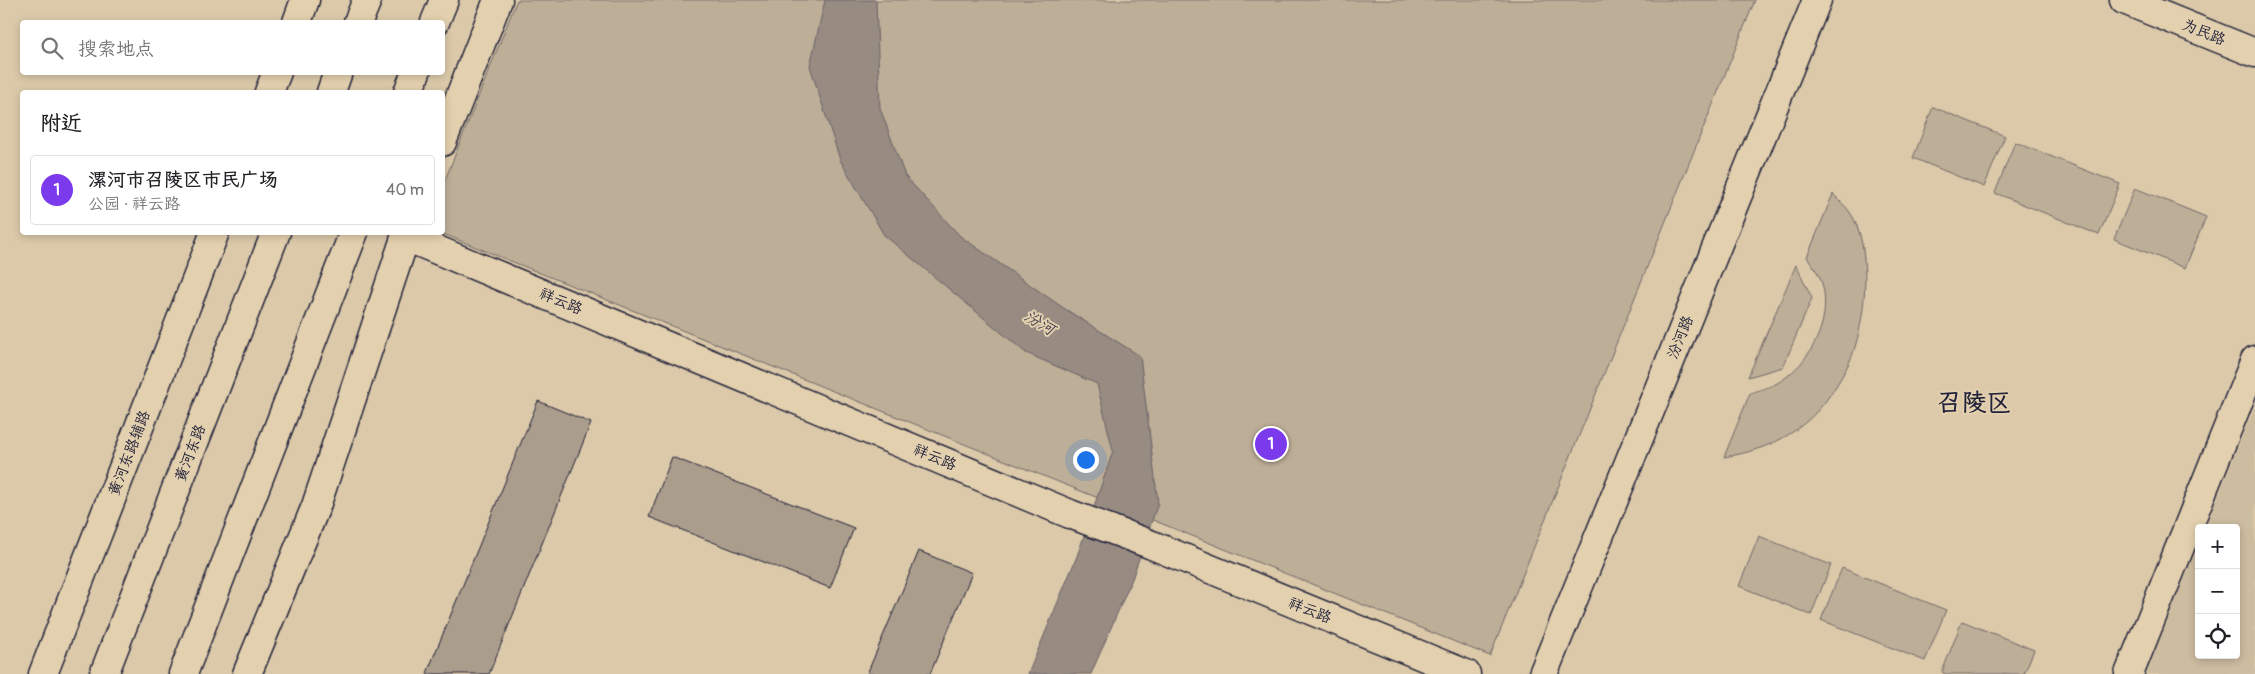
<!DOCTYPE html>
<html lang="zh">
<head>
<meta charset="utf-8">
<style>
  :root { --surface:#fff; --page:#f6f6f6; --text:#202124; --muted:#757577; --line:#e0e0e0; --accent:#7c3aed }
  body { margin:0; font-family:Pangolin,"LXGW WenKai TC",sans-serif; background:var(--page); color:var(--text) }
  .controls { position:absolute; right:15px; bottom:15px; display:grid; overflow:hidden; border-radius:5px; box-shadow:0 2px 8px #0003 }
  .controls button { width:45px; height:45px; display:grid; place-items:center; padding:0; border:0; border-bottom:1px solid var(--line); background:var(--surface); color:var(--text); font:25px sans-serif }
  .you { position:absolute; left:1085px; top:459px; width:18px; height:18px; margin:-12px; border:4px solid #fff; border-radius:50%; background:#1a73e8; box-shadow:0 0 0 8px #1a73e833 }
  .badge { display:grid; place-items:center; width:32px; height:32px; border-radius:50%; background:var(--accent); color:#fff; font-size:16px; font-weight:700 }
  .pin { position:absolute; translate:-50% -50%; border:2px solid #fff; box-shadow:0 1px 5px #0006 }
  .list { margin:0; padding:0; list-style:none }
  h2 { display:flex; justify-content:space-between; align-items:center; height:65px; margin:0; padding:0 20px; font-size:21px }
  h2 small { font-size:16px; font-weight:400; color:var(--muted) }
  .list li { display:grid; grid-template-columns:32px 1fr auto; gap:15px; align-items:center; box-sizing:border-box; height:70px; margin:0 10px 10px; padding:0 10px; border:1px solid var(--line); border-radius:5px }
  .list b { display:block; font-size:19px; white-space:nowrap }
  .list p { margin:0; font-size:16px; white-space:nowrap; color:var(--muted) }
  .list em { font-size:16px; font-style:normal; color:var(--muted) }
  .icon { flex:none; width:28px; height:28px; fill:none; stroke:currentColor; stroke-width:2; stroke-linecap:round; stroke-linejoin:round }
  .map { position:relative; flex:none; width:2255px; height:674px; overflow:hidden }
  .search { position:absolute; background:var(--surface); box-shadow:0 2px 8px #0003; left:20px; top:20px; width:425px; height:55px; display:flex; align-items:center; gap:12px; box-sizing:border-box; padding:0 18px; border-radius:5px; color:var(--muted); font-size:19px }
  .panel { position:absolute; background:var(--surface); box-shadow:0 2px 8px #0003; left:20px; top:90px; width:425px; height:145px; border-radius:5px }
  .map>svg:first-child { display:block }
  .built { fill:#ccbca0 }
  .green { fill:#bdae97; stroke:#706869 }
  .water { fill:#978b82; stroke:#686166 }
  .building { fill:#aa9d8c; stroke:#22223b }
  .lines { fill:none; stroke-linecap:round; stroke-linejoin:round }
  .minor-casing { stroke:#22223b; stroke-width:31 }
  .major-casing { stroke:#22223b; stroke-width:31 }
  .minor { stroke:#e3d0ae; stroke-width:28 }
  .major { stroke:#e3d0ae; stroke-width:28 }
  .labels { text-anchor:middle; stroke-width:4; stroke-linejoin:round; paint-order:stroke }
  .street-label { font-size:15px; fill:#22223b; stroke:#e3d0ae }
  .water-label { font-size:16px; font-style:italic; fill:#3f3c4d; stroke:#e3d0ae }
  .town-label { font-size:25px; font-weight:bold; fill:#22223b; stroke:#e3d0ae }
</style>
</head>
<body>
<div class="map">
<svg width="2255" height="674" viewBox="0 0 2255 674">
  <rect width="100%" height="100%" fill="#dbc9a9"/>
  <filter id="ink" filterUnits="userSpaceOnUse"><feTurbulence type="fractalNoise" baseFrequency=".02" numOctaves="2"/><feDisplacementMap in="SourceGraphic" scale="10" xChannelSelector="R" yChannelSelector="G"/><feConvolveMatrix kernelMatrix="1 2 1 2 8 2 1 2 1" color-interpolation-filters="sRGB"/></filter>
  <g filter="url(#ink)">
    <path class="built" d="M2255,406V674H2145L2199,543V655H2236V528H2205Z"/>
    <g class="green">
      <path d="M517,0H1755L1490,656L441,233L442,232L443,185Z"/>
      <path d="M1933,107L2005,136L1984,187L1913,158Z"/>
      <path d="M2015,142L2120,184L2099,235L1995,193Z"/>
      <path d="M2135,188L2206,217L2185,268L2114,239Z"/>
      <path d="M1833,194C1838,200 1845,205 1849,211C1874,244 1866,327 1849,363C1839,383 1824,407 1807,421C1783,442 1755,452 1724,457L1750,393C1762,389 1775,386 1785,378C1814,357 1833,316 1821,280C1818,272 1812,264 1807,257Z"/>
      <path d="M1796,265L1812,298L1783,367L1748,377Z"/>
      <path d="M1759,536L1831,565L1811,615L1739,586Z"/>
      <path d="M1842,568L1946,610L1925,661L1821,620Z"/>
      <path d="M1962,621L2034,650L2024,674H1946L1942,672Z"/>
    </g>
    <path class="water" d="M825,0H876L880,108L905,176L960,236L1062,307L1140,356L1158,503L1132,579L1091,674H1028L1077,556L1113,451L1097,384L1026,353L884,235L840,160L810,66Z"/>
    <g class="building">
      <path d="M538,401L591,423L489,674H429L427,673Z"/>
      <path d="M672,457L854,528L830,588L649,517Z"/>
      <path d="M919,551L972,573L930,674H867Z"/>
    </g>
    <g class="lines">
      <defs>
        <g id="minor">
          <path d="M2124,0L2255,53"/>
          <path d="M297,22L305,0"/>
          <path d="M269,92L277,72"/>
          <path d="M442,142L498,0"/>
          <path d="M406,237L1070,514L1152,545L1466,674"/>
          <path d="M43,674L215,232"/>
          <path d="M247,674L316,506L407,232"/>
          <path d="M1543,674L1817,0"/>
          <path d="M2129,674L2255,360"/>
        </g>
        <g id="major">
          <path d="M358,22L367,0"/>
          <path d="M435,22L444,0"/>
          <path d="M331,92L338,72"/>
          <path d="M408,92L416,72"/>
          <path d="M104,674L276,232"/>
          <path d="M183,674L354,232"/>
        </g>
      </defs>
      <use href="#minor" class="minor-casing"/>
      <use href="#major" class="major-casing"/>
      <use href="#minor" class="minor"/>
      <use href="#major" class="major"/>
    </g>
  </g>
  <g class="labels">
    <g class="street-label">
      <text transform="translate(2204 32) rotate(22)" y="5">为民路</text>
      <text transform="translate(561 301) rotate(23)" y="5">祥云路</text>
      <text transform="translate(1680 337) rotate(-68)" y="5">汾河路</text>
      <text transform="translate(129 453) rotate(-69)" y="5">黄河东路辅路</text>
      <text transform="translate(190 453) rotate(-69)" y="5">黄河东路</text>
      <text transform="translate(935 457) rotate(23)" y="5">祥云路</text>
      <text transform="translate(1310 610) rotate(22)" y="5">祥云路</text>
    </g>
    <g class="water-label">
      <text transform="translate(1040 322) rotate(31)" y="6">汾河</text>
    </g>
    <g class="town-label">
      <text x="1974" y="411">召陵区</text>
    </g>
  </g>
</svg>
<div class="controls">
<button>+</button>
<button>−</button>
<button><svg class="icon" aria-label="locate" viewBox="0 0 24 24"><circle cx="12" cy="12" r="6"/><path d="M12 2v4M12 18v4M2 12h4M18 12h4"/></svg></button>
</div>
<div class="you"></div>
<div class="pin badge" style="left:1271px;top:444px">1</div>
<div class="search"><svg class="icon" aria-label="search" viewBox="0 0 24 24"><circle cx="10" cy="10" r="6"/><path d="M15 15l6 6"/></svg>搜索地点</div>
<section class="panel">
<h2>附近<small></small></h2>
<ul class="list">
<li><span class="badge">1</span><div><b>漯河市召陵区市民广场</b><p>公园 · 祥云路</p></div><em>40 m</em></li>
</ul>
</section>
</div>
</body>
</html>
